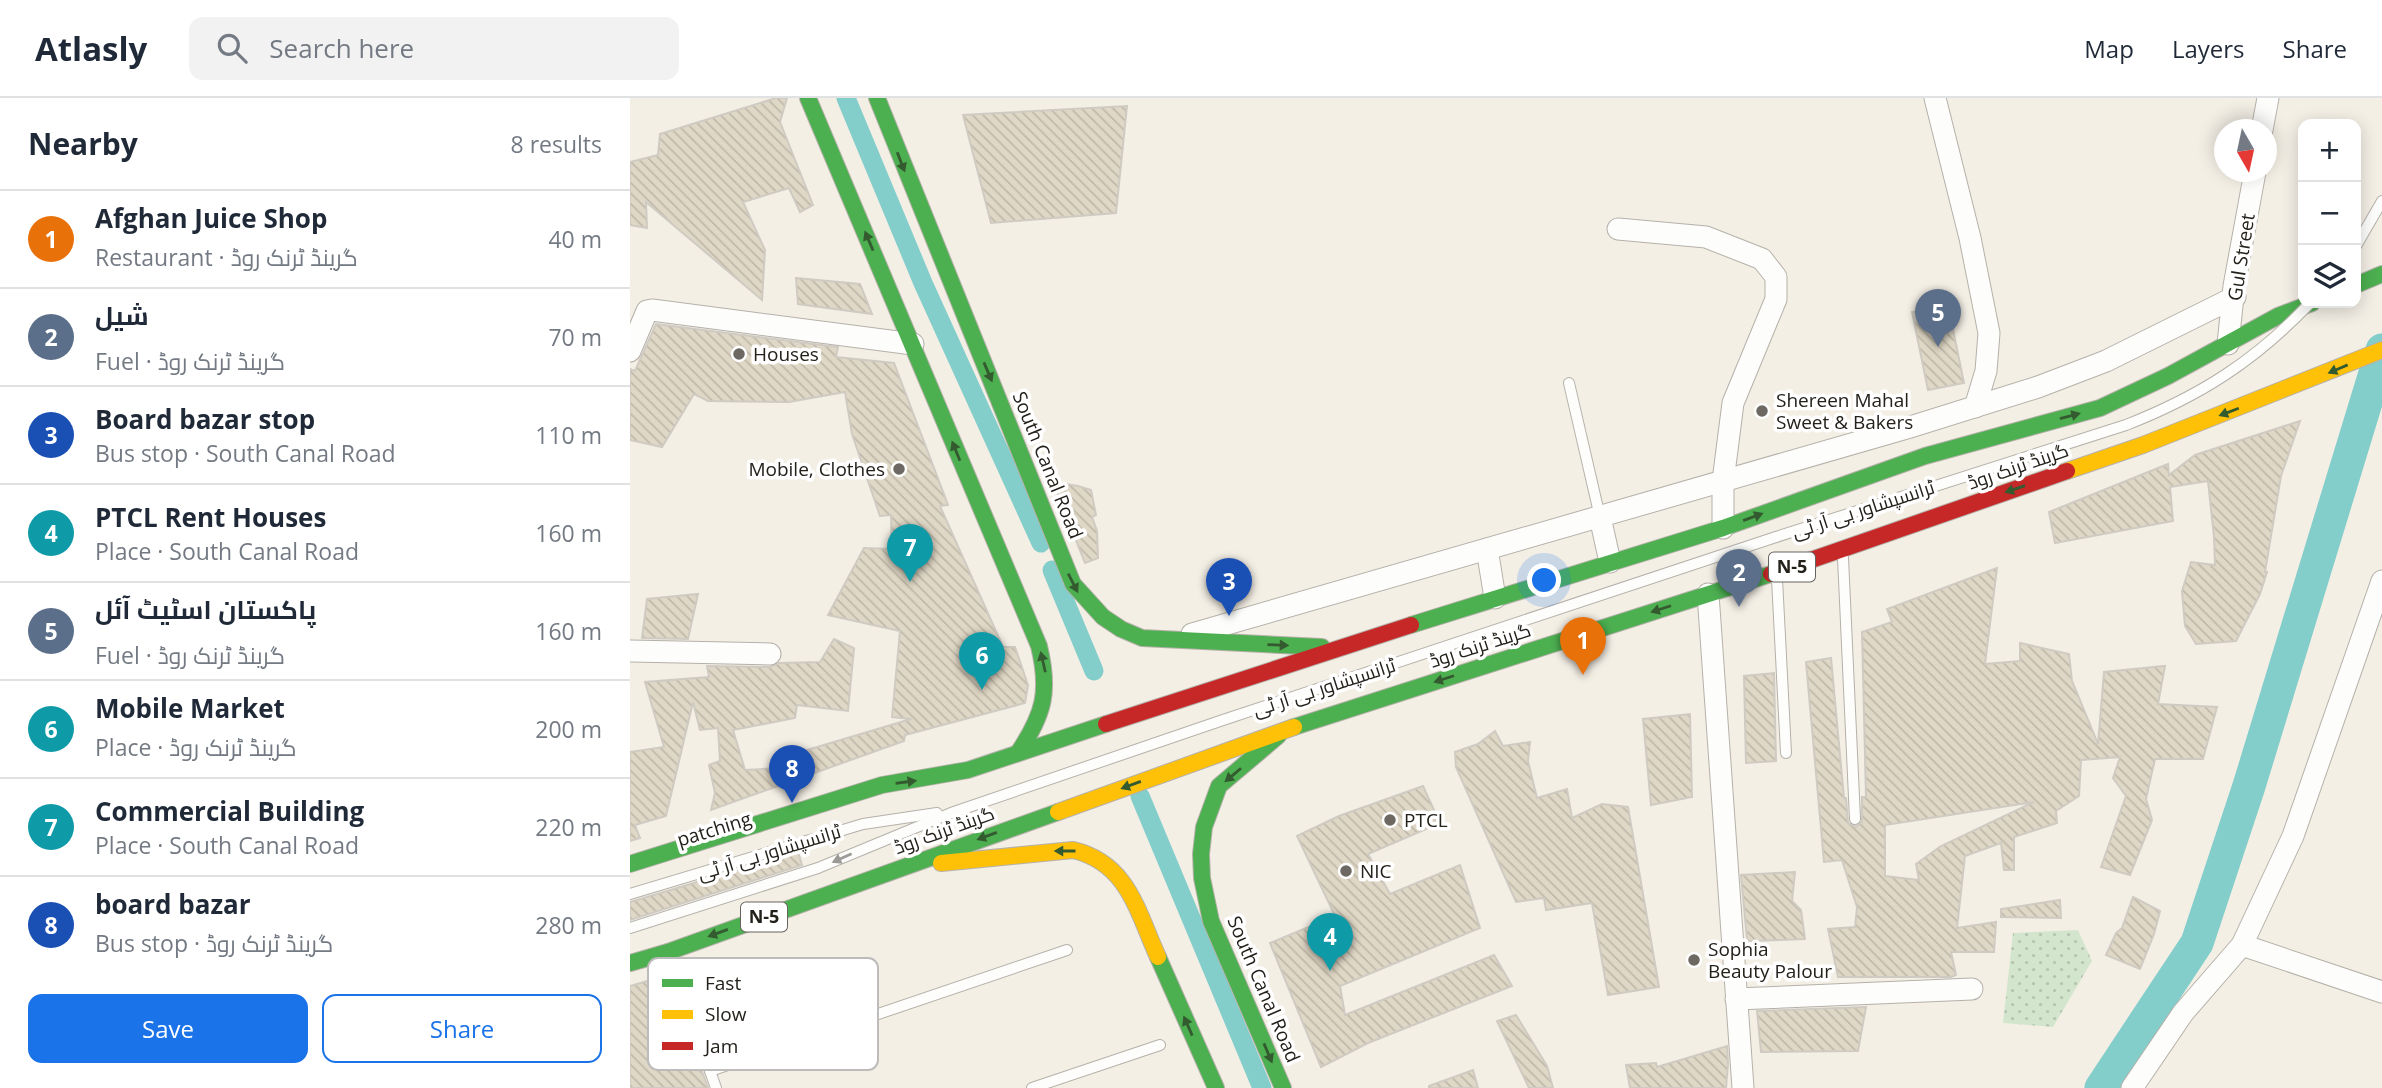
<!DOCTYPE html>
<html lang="en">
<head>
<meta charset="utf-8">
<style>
  :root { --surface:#fff; --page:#f2f2f3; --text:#1f2937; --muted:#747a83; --line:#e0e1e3; --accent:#1a73e8 }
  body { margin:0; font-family:"Open Sans",Cairo,sans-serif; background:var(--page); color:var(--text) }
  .controls { position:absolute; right:21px; top:21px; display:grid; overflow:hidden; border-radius:14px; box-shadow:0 4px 18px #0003 }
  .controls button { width:63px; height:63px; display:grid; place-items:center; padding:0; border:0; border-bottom:2px solid var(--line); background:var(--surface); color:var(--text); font:35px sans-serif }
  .compass { position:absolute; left:1584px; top:21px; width:63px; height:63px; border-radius:50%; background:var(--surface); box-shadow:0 4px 18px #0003; rotate:171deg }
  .you { position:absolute; left:915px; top:483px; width:24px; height:24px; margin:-18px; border:5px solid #fff; border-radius:50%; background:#1a73e8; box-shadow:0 0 0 10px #1a73e833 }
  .badge { display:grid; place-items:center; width:46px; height:46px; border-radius:50%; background:var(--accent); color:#fff; font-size:23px; font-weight:700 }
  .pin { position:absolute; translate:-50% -58px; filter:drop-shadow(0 2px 4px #0008) }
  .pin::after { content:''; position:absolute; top:37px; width:24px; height:21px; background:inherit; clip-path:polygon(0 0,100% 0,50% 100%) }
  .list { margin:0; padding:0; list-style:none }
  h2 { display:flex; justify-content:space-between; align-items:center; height:91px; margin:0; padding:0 28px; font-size:30px }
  h2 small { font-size:23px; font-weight:400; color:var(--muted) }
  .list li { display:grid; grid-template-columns:46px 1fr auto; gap:21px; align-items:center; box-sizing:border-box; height:98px; padding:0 28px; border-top:2px solid var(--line) }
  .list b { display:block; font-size:26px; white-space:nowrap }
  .list p { margin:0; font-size:23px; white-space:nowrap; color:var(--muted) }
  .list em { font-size:23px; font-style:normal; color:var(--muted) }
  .actions { display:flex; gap:14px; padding:21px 28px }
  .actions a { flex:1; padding:16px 0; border:2px solid var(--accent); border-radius:14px; text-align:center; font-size:24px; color:var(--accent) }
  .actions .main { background:var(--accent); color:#fff }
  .icon { flex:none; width:38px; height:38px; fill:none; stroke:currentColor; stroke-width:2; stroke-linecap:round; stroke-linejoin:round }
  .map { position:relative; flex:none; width:1752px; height:990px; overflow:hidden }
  header { display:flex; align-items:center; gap:42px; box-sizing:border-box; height:98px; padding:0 35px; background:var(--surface); border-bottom:2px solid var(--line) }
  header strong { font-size:33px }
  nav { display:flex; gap:38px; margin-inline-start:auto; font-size:24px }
  .search { width:490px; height:63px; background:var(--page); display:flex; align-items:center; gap:18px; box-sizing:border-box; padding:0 24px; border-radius:14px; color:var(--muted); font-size:26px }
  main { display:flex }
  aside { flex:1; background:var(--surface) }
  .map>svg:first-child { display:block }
  .grass { fill:url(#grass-dots) }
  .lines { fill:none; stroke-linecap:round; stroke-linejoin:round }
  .canal { stroke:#83cdcb; stroke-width:19 }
  .river { stroke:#83cdcb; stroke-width:33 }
  .building { fill:url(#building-back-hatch); stroke:#cfcbc3; stroke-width:2; fill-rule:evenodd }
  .lane-casing { stroke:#b5b1aa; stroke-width:12 }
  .street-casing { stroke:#b5b1aa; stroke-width:23 }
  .fast-casing { stroke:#b5b1aa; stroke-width:18 }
  .slow-casing { stroke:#b5b1aa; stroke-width:18 }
  .jam-casing { stroke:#b5b1aa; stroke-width:18 }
  .lane { stroke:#fdfdfb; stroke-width:10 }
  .street { stroke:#fdfdfb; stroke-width:21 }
  .fast { stroke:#4caf50; stroke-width:16 }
  .slow { stroke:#ffc107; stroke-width:16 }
  .jam { stroke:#c62828; stroke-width:16 }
  .lane-bridge-casing { stroke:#b5b1aa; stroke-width:12; stroke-linecap:butt }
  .lane-bridge { stroke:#fdfdfb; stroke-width:10 }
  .oneway { fill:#345a30 }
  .oneway2 { fill:#9b9a96 }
  .poi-dot { fill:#6d6962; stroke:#fff; stroke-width:2.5 }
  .labels { text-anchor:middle; stroke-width:7; stroke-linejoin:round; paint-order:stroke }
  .shield { fill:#fff; stroke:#66645f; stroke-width:2 }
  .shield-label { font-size:18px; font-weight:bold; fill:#24211b }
  .street-label { font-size:19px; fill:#24211b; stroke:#fff }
  .poi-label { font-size:19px; fill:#24211b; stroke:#fff; text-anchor:start }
  .key { fill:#fff; stroke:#bdbcbb; stroke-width:2 }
  .key-label { font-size:19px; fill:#24211b }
</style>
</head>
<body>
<header>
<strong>Atlasly</strong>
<div class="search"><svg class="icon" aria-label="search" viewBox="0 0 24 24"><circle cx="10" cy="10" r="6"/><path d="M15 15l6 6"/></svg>Search here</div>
<nav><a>Map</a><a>Layers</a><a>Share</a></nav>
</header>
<main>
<aside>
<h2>Nearby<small>8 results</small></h2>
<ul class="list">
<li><span class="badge" style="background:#e8710a">1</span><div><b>Afghan Juice Shop</b><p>Restaurant · گرینڈ ٹرنک روڈ</p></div><em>40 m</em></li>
<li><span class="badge" style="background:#5c6f8a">2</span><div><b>شیل</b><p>Fuel · گرینڈ ٹرنک روڈ</p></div><em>70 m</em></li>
<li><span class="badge" style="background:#1a4fb4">3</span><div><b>Board bazar stop</b><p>Bus stop · South Canal Road</p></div><em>110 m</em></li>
<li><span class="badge" style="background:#0f9aa8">4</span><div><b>PTCL Rent Houses</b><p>Place · South Canal Road</p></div><em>160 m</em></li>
<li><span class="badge" style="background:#5c6f8a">5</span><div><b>پاکستان اسٹیٹ آئل</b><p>Fuel · گرینڈ ٹرنک روڈ</p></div><em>160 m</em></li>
<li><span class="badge" style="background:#0f9aa8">6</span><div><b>Mobile Market</b><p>Place · گرینڈ ٹرنک روڈ</p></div><em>200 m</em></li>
<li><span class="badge" style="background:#0f9aa8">7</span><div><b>Commercial Building</b><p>Place · South Canal Road</p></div><em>220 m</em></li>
<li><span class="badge" style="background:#1a4fb4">8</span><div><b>board bazar</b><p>Bus stop · گرینڈ ٹرنک روڈ</p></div><em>280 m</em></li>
</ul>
<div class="actions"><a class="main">Save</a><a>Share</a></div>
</aside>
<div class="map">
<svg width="1752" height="990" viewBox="0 0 1752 990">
  <defs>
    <pattern id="grass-dots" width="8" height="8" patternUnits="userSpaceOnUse" patternTransform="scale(1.75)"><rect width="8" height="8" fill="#d3e6cd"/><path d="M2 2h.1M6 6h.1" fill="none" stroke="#b5c5af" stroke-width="1.8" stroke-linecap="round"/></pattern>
    <pattern id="building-back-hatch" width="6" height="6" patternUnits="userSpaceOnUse" patternTransform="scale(1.75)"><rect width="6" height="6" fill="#e0d8c6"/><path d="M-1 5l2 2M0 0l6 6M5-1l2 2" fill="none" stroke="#c0b9aa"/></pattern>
  </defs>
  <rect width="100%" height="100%" fill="#f4efe5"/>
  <path class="grass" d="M1448,832L1462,863L1423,929L1373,925L1383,835Z"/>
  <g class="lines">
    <g class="canal">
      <path d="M216,0L293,185L411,445"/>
      <path d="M422,472L464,573"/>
      <path d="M510,698L632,990"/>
    </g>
    <path class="river" d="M1471,990L1567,845L1619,688L1752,252"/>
  </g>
  <g class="building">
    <path d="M146,0H157L150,24L183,107L170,114L159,90L113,104L135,152L132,202L16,104L17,130L0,127V64L28,57L30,36Z"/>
    <path d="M497,8L486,115L361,125L333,17Z"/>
    <path d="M166,180L230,186L242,216L168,206Z"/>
    <path d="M1318,207L1334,285L1298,292L1282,214Z"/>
    <path d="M26,226L208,249L206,259L264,265L318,407L310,408L373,549H385L398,587L395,605L275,637L274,643L81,712L85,695L79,667L90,663L88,630L70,632L63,604L36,718L5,727L10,740L0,743V654L34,649L15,584L79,579L77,568L140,569L149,565L190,564L204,541L224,550L218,613L167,607L165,620L103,632L115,672L150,670V660L281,621L262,619L270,533L198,517L234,450L262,451L261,417L250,418L222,336L215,294L159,304L78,303L64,296L32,349L0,342V271L5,273Z"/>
    <path d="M1670,323L1651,378L1635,474H1637L1630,496L1606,543L1566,546L1555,528L1552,493L1561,464L1585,467L1584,439L1578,383L1540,389L1543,423L1425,445L1419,414L1538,366L1539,377L1565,357Z"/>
    <path d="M423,384L448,388L461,392L466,417L462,419L467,433L468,460L455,465Z"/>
    <path d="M1367,470L1355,566L1390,563V545L1439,556L1442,583L1468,646L1474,574L1535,568L1528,606L1587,609L1573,661H1525L1516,701L1522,722L1500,777L1471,769L1496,698L1483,680L1490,659L1451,662L1449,698L1426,713L1427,725L1384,739V772H1374L1371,745L1335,758L1327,830L1366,824L1364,854H1321L1326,877L1321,879H1208L1198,831L1225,829L1227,809L1212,762L1194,764L1176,564L1201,560L1214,700H1216L1218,725L1226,729L1232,724V699H1236L1232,534L1262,524L1257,511ZM1404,704L1311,748L1286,766L1289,782L1255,778V727Z"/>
    <path d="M68,496L58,541L12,540L17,501Z"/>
    <path d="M1144,575L1146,663L1116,665L1114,578Z"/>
    <path d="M1060,616L1062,699L1021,707L1013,621Z"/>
    <path d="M865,633L873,648L900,644L898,663L907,700L937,691L942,720L972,706L998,709L1029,889L978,897L962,805L916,812L914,800L886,804L826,669L825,654L848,646Z"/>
    <path d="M793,688L810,725L738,756L760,796L830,767L850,830L710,888L715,917L864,857L882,888L738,945L691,969L640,845L705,818L667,738L709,718Z"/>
    <path d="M168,754L172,767L0,822V804Z"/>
    <path d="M1165,774L1162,803L1171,812L1175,841L1120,843L1117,841L1111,777Z"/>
    <path d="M1503,799L1530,813L1524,836L1510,871L1476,857L1486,835L1492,830Z"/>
    <path d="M1430,802L1431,820L1371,819V811Z"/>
    <path d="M38,877L73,976L78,990H0V888Z"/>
    <path d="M1236,909L1228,953L1131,954L1127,913Z"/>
    <path d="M886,917L917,968L923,990H899L867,923Z"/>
    <path d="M1097,948L1098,966L1096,990H1000L996,967L1026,965L1027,969Z"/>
    <path d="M843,972L848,990H799V988Z"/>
  </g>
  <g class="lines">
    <defs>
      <g id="lane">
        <path d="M1726,148L1752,103"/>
        <path d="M939,285L970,419"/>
        <path d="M1213,460L1225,721"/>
        <path d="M1147,481L1156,655"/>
        <path d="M0,796L233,726L307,715"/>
        <path d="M0,830L188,770L321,715L593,622L1146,439"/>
        <path d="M40,859L86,990"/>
        <path d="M80,973L437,852"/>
        <path d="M402,990L530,947"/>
      </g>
      <g id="street">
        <path d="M1305,0L1340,140L1359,235L1356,273L1345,309"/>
        <path d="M1632,32L1638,0"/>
        <path d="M988,131L1076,139L1132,161L1146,179V201L1103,305L1093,383V430"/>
        <path d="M1598,246L1604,188L1625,74"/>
        <path d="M0,253L17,213L22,212L283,246"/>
        <path d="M970,419L980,464"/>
        <path d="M857,451L865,500"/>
        <path d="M1078,496L1113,990"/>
        <path d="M562,536L1277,330L1408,289L1476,263L1605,199"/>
        <path d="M0,553L140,556"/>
        <path d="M1612,847L1752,894"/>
        <path d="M1106,901L1342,891"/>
        <path d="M1502,990L1553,915L1612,847L1663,738L1752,483"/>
      </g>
      <g id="fast">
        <path d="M178,0L409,548C420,594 414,616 388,655"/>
        <path d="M247,0L443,486L473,519L491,531L512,540L692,549"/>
        <path d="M1726,187L1752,176"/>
        <path d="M781,527L1093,430L1295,358L1470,310L1538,278L1648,218L1682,205"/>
        <path d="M664,629L1141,476"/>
        <path d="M648,638L589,688L574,729L571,756L572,780L581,823L653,990"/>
        <path d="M0,766L252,687L338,672L476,626"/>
        <path d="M528,859L586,990"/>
        <path d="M0,865L38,854L428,714"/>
      </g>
      <g id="slow">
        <path d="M1437,373L1513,347L1752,252"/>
        <path d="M428,714L664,629"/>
        <path d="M311,765L443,752C498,765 507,813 528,859"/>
      </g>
      <g id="jam">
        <path d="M1141,476L1437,373"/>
        <path d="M476,626L781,527"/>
      </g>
    </defs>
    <use href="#lane" class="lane-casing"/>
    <use href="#street" class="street-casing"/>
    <use href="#fast" class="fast-casing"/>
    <use href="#slow" class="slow-casing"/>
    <use href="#jam" class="jam-casing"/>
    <use href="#lane" class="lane"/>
    <use href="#street" class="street"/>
    <use href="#fast" class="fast"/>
    <use href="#slow" class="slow"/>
    <use href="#jam" class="jam"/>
    <defs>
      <path id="lane-bridge" d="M1146,439L1496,327C1570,298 1625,263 1680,205"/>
    </defs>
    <use href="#lane-bridge" class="lane-bridge-casing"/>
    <use href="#lane-bridge" class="lane-bridge"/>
  </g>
  <defs><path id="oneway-solid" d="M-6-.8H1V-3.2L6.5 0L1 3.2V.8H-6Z" transform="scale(1.75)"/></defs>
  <g class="oneway">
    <use href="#oneway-solid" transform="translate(271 64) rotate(69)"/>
    <use href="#oneway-solid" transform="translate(239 143) rotate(-113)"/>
    <use href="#oneway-solid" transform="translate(1708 271) rotate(157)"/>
    <use href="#oneway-solid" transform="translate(358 274) rotate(67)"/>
    <use href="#oneway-solid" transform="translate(1599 314) rotate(159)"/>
    <use href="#oneway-solid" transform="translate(1440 318) rotate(-15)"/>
    <use href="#oneway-solid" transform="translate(326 353) rotate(-112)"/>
    <use href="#oneway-solid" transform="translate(1385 391) rotate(161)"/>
    <use href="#oneway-solid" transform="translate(1123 419) rotate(-20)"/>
    <use href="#oneway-solid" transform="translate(443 485) rotate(63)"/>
    <use href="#oneway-solid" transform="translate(1031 511) rotate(162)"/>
    <use href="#oneway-solid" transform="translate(648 547) rotate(2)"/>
    <use href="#oneway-solid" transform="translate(413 564) rotate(-103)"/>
    <use href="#oneway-solid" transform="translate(814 581) rotate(162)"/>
    <use href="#oneway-solid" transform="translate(603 677) rotate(140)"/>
    <use href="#oneway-solid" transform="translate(276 684) rotate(-8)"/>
    <use href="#oneway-solid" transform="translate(501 687) rotate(160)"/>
    <use href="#oneway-solid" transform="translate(357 738) rotate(160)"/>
    <use href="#oneway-solid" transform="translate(435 753) rotate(180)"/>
    <use href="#oneway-solid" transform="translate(88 835) rotate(160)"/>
    <use href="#oneway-solid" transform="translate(558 928) rotate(-114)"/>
    <use href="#oneway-solid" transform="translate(638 955) rotate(67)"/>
  </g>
  <use class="oneway2" href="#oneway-solid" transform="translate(212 760) rotate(156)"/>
  <g class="poi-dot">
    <circle cx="109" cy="256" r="7"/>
    <circle cx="1132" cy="313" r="7"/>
    <circle cx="269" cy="371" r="7"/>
    <circle cx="760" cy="722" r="7"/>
    <circle cx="716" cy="773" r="7"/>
    <circle cx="1064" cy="862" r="7"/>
  </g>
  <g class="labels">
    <g class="shield">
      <rect x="1139" y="454.5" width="46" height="29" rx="5"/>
      <rect x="111" y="804.5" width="46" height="29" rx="5"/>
    </g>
    <g class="shield-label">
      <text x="1162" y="475">N-5</text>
      <text x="134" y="825">N-5</text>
    </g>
    <g class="street-label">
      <text transform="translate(1611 159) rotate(-81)" y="7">Gul Street</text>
      <text transform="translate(418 367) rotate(68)" y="7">South Canal Road</text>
      <text transform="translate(1388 368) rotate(-19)" y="7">گرینڈ ٹرنک روڈ</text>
      <text transform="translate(1233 411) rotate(-18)" y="7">ٹرانسپشاور بی آر ٹی</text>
      <text transform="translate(850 547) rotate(-18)" y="7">گرینڈ ٹرنک روڈ</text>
      <text transform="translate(694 589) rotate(-18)" y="7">ٹرانسپشاور بی آر ٹی</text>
      <text transform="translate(84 731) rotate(-17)" y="7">patching</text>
      <text transform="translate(314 732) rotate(-20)" y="7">گرینڈ ٹرنک روڈ</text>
      <text transform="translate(139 754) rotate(-17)" y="7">ٹرانسپشاور بی آر ٹی</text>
      <text transform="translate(634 891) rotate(67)" y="7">South Canal Road</text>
    </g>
    <g class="poi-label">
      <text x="123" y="263">Houses</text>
      <text x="1146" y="309">Shereen Mahal<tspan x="1146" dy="22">Sweet &amp; Bakers</tspan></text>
      <text x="255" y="378" text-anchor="end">Mobile, Clothes</text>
      <text x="774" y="729">PTCL</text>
      <text x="730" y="780">NIC</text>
      <text x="1078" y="858">Sophia<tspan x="1078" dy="22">Beauty Palour</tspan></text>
    </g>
  </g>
  <rect x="18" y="860" width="230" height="112" rx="10" class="key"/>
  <rect x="32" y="881" width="31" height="8" fill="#4caf50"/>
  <rect x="32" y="912" width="31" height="9" fill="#ffc107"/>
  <rect x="32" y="944" width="31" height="8" fill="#c62828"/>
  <g class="key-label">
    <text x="75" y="892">Fast</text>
    <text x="75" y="923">Slow</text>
    <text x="75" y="955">Jam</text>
  </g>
</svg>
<div class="controls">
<button>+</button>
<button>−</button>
<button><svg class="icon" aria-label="layers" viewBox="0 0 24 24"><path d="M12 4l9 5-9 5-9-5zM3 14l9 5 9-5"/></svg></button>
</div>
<svg class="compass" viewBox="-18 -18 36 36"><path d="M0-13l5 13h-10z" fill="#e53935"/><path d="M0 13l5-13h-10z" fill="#747a83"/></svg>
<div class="you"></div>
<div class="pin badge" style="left:953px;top:577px;background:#e8710a">1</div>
<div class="pin badge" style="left:1109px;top:509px;background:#5c6f8a">2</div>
<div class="pin badge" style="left:599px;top:518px;background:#1a4fb4">3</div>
<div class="pin badge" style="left:700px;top:873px;background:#0f9aa8">4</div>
<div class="pin badge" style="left:1308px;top:249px;background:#5c6f8a">5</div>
<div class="pin badge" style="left:352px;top:592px;background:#0f9aa8">6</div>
<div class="pin badge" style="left:280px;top:484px;background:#0f9aa8">7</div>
<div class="pin badge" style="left:162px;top:705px;background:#1a4fb4">8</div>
</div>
</main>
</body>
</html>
